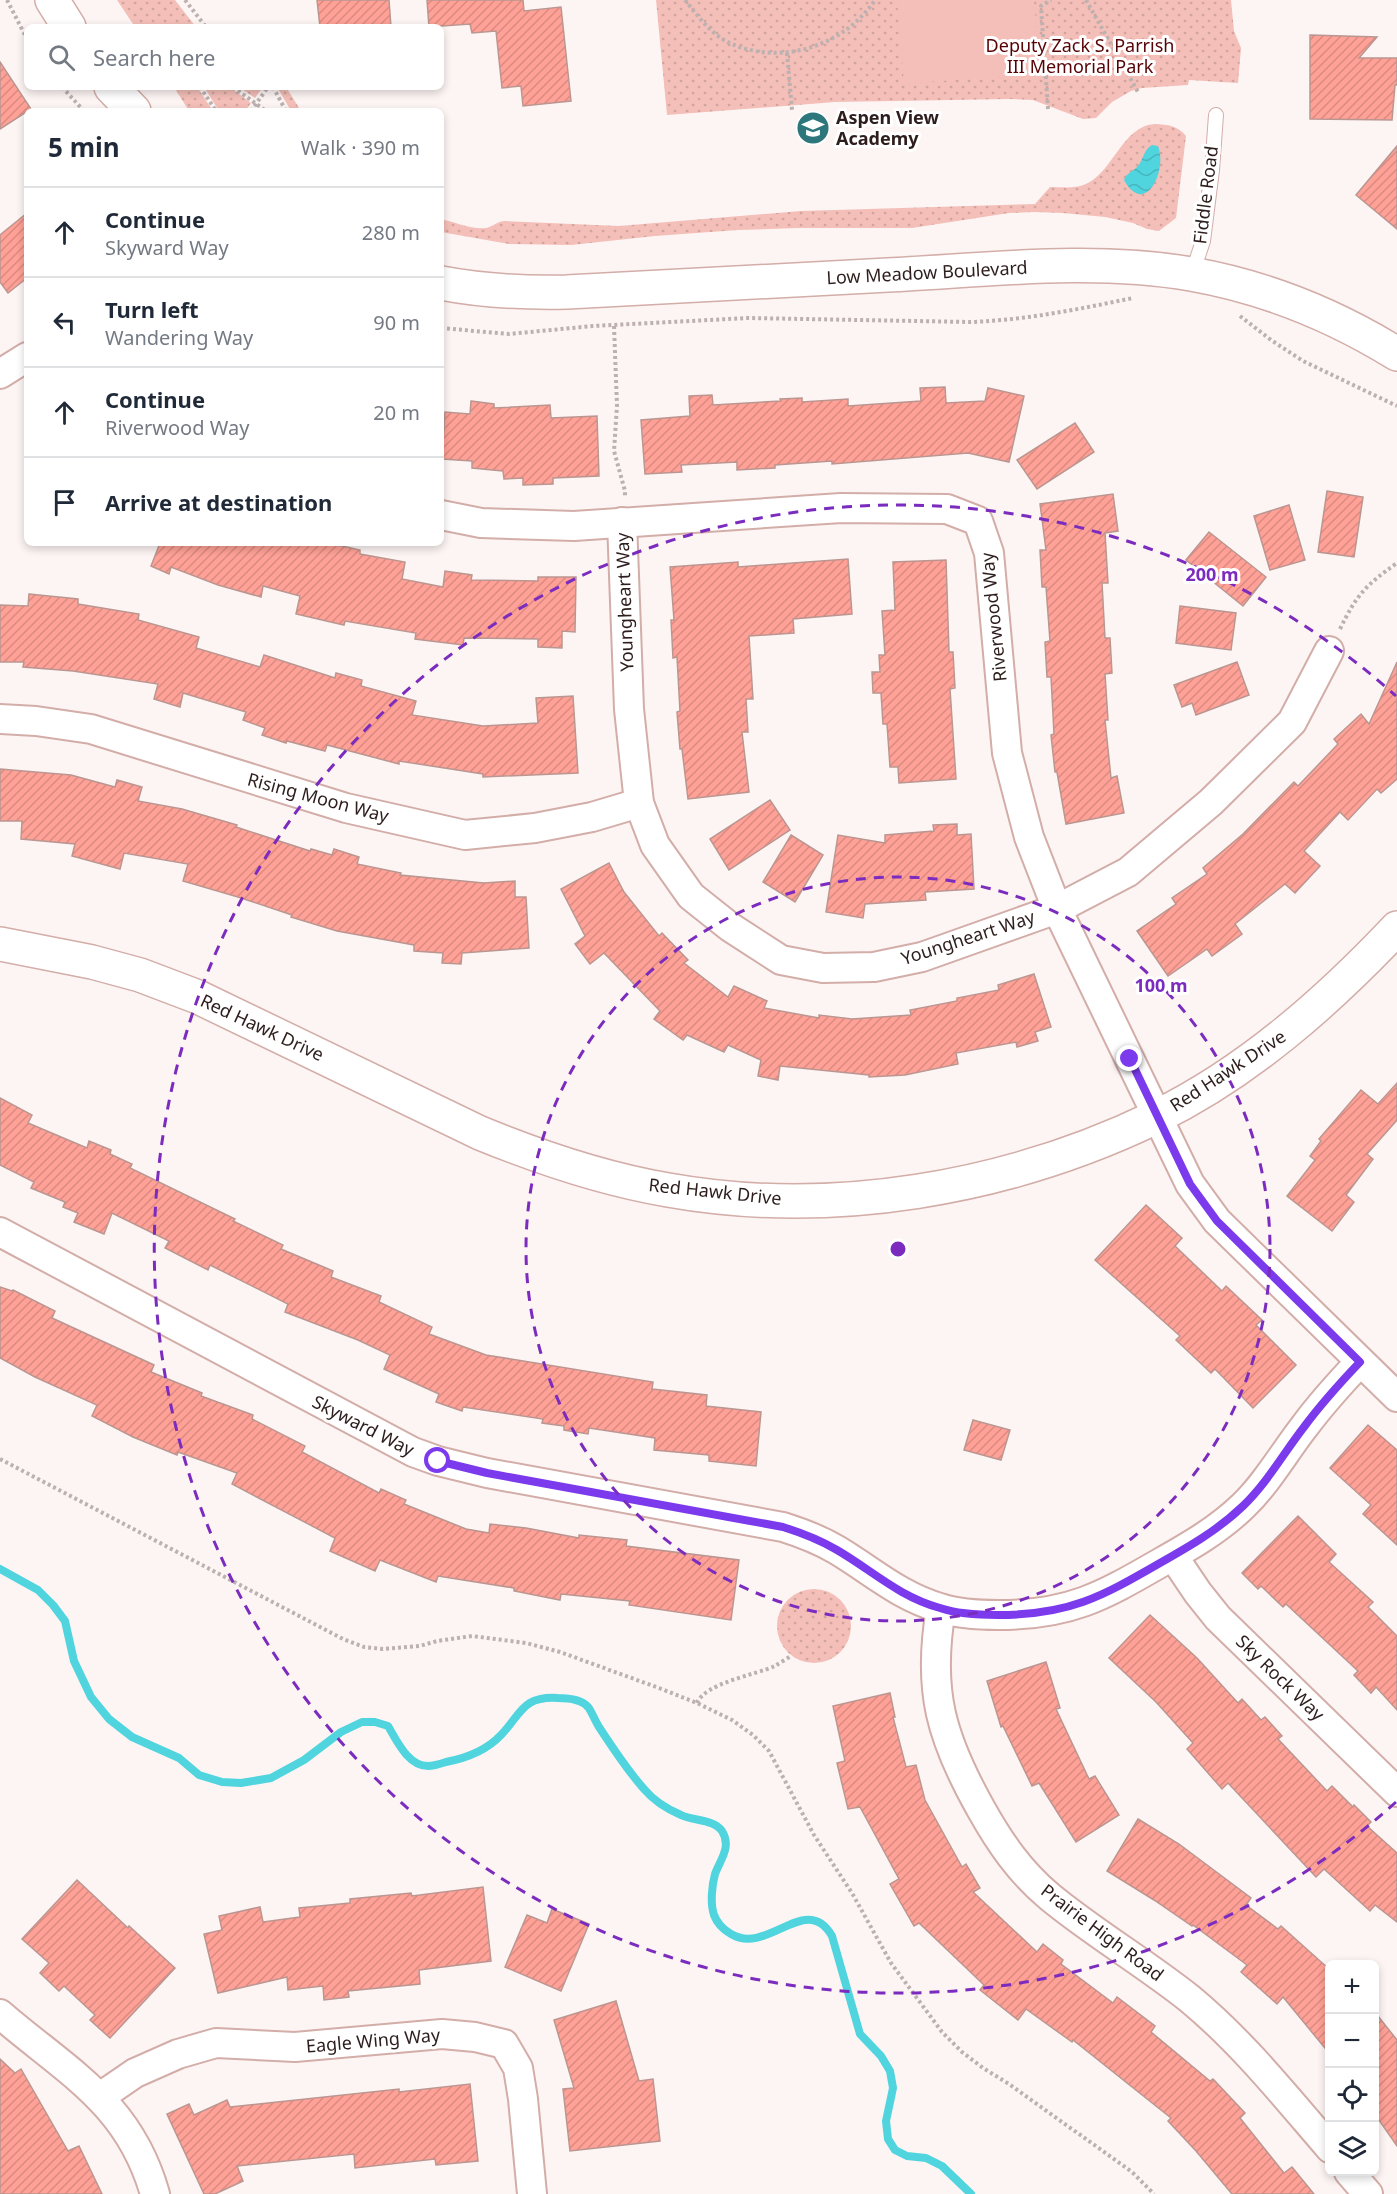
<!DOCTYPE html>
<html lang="en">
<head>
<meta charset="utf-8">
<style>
  :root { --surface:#fff; --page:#f2f2f3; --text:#1f2937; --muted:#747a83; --line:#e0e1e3 }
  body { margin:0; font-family:"Noto Sans",sans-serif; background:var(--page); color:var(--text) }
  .controls { position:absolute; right:18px; bottom:18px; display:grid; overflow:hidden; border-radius:9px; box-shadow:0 3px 9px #0003 }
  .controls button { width:54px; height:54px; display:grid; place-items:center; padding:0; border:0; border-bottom:2px solid var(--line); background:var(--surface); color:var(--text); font:30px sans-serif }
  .stop { position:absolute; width:18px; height:18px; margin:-14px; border:4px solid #7c3aed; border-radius:50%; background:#fff }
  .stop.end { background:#7c3aed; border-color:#fff; box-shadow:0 2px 6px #0008 }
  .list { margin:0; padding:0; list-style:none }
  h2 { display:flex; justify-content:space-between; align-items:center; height:78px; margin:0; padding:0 24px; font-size:26px }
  h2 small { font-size:20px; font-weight:400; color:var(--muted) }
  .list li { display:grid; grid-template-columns:39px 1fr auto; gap:18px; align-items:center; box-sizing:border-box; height:90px; padding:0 24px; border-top:2px solid var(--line) }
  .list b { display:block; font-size:22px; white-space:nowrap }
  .list p { margin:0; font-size:20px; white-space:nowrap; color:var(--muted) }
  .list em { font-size:20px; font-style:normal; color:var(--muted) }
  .icon { flex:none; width:33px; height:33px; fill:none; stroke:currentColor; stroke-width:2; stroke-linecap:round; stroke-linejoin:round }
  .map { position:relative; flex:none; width:1397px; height:2194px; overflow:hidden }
  .search { position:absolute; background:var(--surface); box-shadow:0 3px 9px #0003; left:24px; top:24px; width:420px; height:66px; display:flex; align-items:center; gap:15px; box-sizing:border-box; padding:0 21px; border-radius:9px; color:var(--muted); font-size:22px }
  .panel { position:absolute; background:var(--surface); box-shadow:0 3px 9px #0003; left:24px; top:108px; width:420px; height:438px; border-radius:9px }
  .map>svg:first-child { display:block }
  .green { fill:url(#green-dots) }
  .pitch { fill:#f4bfb8 }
  .water { fill:url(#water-waves) }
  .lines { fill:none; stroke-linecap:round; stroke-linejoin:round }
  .stream { stroke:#50d4de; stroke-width:8 }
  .building { fill:url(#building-hatch); stroke:#bb9691; stroke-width:1.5 }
  .lane-casing { stroke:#d3ada8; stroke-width:16 }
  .street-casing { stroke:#d3ada8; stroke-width:32 }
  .secondary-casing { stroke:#d3ada8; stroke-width:36 }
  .path { stroke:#bcb1b0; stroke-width:4; stroke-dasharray:3 3; stroke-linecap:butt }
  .lane { stroke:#fff; stroke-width:14 }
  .street { stroke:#fff; stroke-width:28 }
  .secondary { stroke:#fff; stroke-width:33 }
  .route { stroke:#7c3aed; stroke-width:8 }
  .ring { fill:none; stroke:#7b2cbf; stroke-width:3; stroke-dasharray:10 8 }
  .labels { text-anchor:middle; stroke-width:6; stroke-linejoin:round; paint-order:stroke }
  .park-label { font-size:18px; fill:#570205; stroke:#fff }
  .poi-label { font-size:18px; font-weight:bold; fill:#2d1e1d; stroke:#fff; text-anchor:start }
  .street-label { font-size:18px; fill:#2d1e1d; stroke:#fff }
  .centre { fill:#7b2cbf; stroke:#fff; stroke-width:3 }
  .ring-label { font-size:18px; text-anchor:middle; font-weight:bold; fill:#7b2cbf; stroke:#fff; stroke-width:6; stroke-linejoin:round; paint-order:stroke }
</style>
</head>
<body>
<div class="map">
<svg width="1397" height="2194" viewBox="0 0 1397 2194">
  <defs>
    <pattern id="green-dots" width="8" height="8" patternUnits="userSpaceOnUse" patternTransform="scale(1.5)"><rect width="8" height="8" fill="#f4bfb8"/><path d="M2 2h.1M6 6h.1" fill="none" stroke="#d2a49e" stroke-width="1.8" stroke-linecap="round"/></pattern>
    <pattern id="water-waves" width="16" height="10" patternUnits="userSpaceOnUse" patternTransform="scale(1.5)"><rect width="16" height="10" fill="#50d4de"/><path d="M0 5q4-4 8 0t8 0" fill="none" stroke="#46b6be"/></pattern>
    <pattern id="building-hatch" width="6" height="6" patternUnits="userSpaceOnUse" patternTransform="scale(1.5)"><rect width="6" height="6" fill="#ffa196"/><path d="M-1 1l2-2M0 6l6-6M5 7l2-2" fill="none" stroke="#db8a81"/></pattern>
  </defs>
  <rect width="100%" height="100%" fill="#fdf5f4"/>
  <g class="green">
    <path d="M117,0H175L196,27H135Z"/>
    <path d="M656,0H1231L1234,31L1241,48L1238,83L1189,80L1188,85L1142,88L1131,91L1112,102L1096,118L1083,119L1033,100L1010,99L835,102L667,115Z"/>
    <path d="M174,87H197L213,111H189Z"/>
    <path d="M204,87H230L251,103L245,111H219Z"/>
    <path d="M239,87H263L255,98Z"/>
    <path d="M277,87H286L301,111H291Z"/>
    <path d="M1155,124C1168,125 1177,125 1186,136L1176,218L1159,231L1147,229L1133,223L1105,217L1063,213L1034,212L1009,213L912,228H798L738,230L655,236L571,245L509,244L441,232V219C454,222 473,230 486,228C494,226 498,221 505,221L619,226L801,211L1035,204L1050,187C1062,187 1075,189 1086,184C1114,171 1122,126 1155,124Z"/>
    <circle cx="814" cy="1626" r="37"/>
  </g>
  <path class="pitch" d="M897,0H1034L1040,73L904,84Z"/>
  <path class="water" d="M1152,145L1158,146C1168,170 1145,218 1124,180C1127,172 1133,172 1138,166C1144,159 1143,150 1152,145Z"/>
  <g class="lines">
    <path class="stream" d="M0,1569L38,1590L53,1605L65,1621L74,1661L91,1697L109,1719L132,1737L179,1758L199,1775L222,1782L241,1783L271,1778L304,1760L341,1732L362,1722H375L388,1726C397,1741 408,1766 428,1766C434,1766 440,1764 446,1762C467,1758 486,1751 501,1735C522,1713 522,1696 558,1698C568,1698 581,1699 588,1707C592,1712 595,1721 599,1727C613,1748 627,1770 644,1789C654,1801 667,1809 681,1815C693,1821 714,1819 722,1831C732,1847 720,1860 715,1874C712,1885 710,1903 714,1915C717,1923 724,1930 731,1934C768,1956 806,1891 832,1936L860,2034L881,2056L890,2071L893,2088L886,2121L888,2139L895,2150L907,2156L926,2158L942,2166L971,2194"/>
  </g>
  <g class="building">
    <path d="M317,0H389L391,27H320Z"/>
    <path d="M427,0H523L524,11L561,7L571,101L523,106L521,86L502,88L496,31L472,33L470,24L429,27Z"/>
    <path d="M1310,35L1377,37L1359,58H1397V85H1395L1392,120L1310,119Z"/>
    <path d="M0,62L31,109L0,129Z"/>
    <path d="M1397,146V229L1356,195Z"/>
    <path d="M27,213V278L8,293L0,282V235Z"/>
    <path d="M945,387L946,403L985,401L988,388L1024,396L1009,462L968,453L832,464V461L775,465V468L737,470V462L681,465L682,472L645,474L641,420L690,416L689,396L712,395L713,405L781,401L780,399L802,398V402L848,399V406L921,401L920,388Z"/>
    <path d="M471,401L494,404V408L550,405L551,418L597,416L599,476L553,478V484L523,485V478L504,479L503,471L472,468V461L442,459L445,412L470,414Z"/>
    <path d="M1075,423L1094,452L1037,489L1017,460Z"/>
    <path d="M1327,491L1363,497L1354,557L1318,552Z"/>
    <path d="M1113,494L1118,531L1105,533L1108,583H1102L1105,638H1110L1112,673L1105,674L1108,720H1105L1111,778L1117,776L1124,813L1066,824L1057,772H1055L1051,735L1054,734L1051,677H1047L1045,642L1050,641L1046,587H1042L1040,550H1046L1040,504Z"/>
    <path d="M1289,505L1305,560L1270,570L1254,516Z"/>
    <path d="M1209,532L1266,577L1243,606L1186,560Z"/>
    <path d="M160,543H329L360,550V554L405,562L402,579L443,587L445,571L472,575L471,580L538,581V577H576L575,632L562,631V648L538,647V639L464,638L463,645L415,639L416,633L345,621L344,625L296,614L300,596L263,586L261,597L218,585L171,567L169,574L151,566Z"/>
    <path d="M848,559L852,614L793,619L794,633L749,636L753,699H746L748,732H742L749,792L688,799L682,749H680L677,712L680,711L677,657L673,658L671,620H674L670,567L738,562V567Z"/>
    <path d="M946,560L949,652H953L955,688L950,689L956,779L899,783L898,767H890L887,724H883L881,693H873L872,672H880L879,655H885L882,611L895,610L893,562Z"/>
    <path d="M29,594L78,599V604L139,614L138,620L199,637L196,648L260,667L264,655L335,678L336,673L362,680L361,686L416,701L412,715L483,726L538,723L536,698L573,696L578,773L483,777V774L399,761V764L327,745L325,751L287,741L286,743L262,735L265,728L243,720L246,712L183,693L180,707L154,699L158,684L73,671L23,667L24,662H0V605L28,606Z"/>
    <path d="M1180,606L1236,613L1231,650L1176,643Z"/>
    <path d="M1237,662L1249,695L1196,715L1192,703L1182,707L1174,685Z"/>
    <path d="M1397,662V779L1381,793L1377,789L1348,820L1340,812L1304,851L1320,866L1295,893L1285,884L1235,924L1242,934L1212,956L1207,949L1168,976L1137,931L1176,904L1172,898L1207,874L1203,868L1243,834L1294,782L1298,786L1338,744L1334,739L1361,714L1369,724Z"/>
    <path d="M0,769L71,775L115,787L117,780L142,787L138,801L182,809L237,825L236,827L310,851L311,849L332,855L334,849L359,857L357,864L401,873L400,875L484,883L515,881V897H526L529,948L462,953L461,964L442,963L443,953L414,951V945L337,931L291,917L292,915L238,897L183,881L188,864L124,853L120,869L72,856L75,844L21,839L22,821H0Z"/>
    <path d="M770,800L790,830L729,870L710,839Z"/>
    <path d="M957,824V835L971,834L974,889L925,892L926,900L865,904L863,918L826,912L838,835L885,843V835L934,831L933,825Z"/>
    <path d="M791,835L823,855L795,902L763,882Z"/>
    <path d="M609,863L624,892L659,936L662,933L688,960L684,963L728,997L734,986L767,1001L764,1008L819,1018V1015L852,1019L911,1015L910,1010L957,1001V998L999,990L998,985L1034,974L1051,1027L1035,1032L1038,1041L1017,1047L1016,1042L956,1053L958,1064L905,1075L869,1077V1075L780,1066L778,1080L758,1076L761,1060L728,1045L724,1052L687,1035L683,1040L654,1019L660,1011L604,953L590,964L575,944L585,936L561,889Z"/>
    <path d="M1397,1083V1120L1367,1154L1373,1159L1346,1195L1354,1202L1332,1231L1287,1196L1315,1160L1310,1156L1321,1141L1319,1139L1361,1090L1378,1104Z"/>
    <path d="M0,1098L32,1115L28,1123L87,1148L89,1141L111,1150L110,1154L132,1164L130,1168L235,1219L233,1221L283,1245L281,1249L333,1271L331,1277L381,1296L379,1302L432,1327L429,1334L486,1355L653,1382L652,1389L707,1395L706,1406L761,1412L756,1466L709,1461V1455L654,1450L655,1438L589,1428L588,1434L564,1430V1426L542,1423L543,1419L463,1407L462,1411L436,1402L439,1394L384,1369L390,1355L358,1340L285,1312L288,1304L210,1265L208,1270L165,1248L169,1241L112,1213L104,1234L74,1222L78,1213L63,1207L65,1202L31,1188L34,1182L0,1165Z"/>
    <path d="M1146,1205L1182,1238L1175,1246L1222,1291L1226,1286L1262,1320L1256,1325L1296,1365L1253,1408L1215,1369L1211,1373L1176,1340L1180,1336L1095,1260Z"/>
    <path d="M0,1287L12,1291L13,1290L55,1311L52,1318L154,1365L151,1372L202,1393L201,1396L253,1415L252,1419L305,1446L302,1452L379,1493L381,1489L406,1500L404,1504L466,1529L489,1533L490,1524L526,1528L579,1538V1535L627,1540L626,1546L739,1560L731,1620L629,1605L630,1601L561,1594L560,1600L514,1591V1588L438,1576L436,1582L380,1560L375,1571L330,1551L335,1538L232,1484L237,1473L178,1452L177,1455L133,1437L92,1416L97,1405L35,1377L0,1358Z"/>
    <path d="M973,1420L1010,1430L1001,1460L964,1450Z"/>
    <path d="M1368,1425L1397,1450V1545L1363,1514L1371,1505L1330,1468Z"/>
    <path d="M1298,1516L1336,1554L1329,1562L1373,1602L1368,1607L1397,1636V1710L1376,1687L1371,1693L1354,1675L1358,1671L1286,1604L1283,1607L1261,1586L1258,1589L1242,1573Z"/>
    <path d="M1150,1615L1197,1658L1238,1703L1242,1699L1261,1720L1265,1717L1282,1736L1278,1739L1327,1791L1332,1786L1353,1807L1354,1805L1371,1822L1367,1826L1397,1853V1922L1375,1905L1370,1911L1324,1869L1316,1877L1228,1783L1222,1789L1187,1749L1193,1743L1156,1702L1109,1658Z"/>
    <path d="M1046,1662L1060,1708L1056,1709L1089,1779L1095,1776L1119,1815L1076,1842L1039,1783L1032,1786L1003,1726L1001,1727L987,1681Z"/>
    <path d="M890,1693L895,1717H893L906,1767L916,1765L925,1800L962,1867L966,1864L980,1888L973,1892L1037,1952L1043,1944L1063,1960L1061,1964L1113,2003L1117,1997L1155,2026L1151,2032L1210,2081L1213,2079L1245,2113L1240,2118L1284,2173L1292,2167L1314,2194H1232L1196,2151L1168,2121L1171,2118L1073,2040L1072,2042L1026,2009L1018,2020L980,1990L984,1985L919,1923L914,1926L890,1884L899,1879L860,1807L848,1809L837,1763L845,1761L833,1706Z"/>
    <path d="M1138,1819L1179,1844L1251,1898L1246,1905L1278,1929L1281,1926L1329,1969V2053L1283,1997L1277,2004L1241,1972L1247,1965L1193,1925L1192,1926L1154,1900L1107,1871Z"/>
    <path d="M77,1880L128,1928L129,1926L175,1968L110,2038L90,2020L95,2015L64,1986L59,1991L40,1973L49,1963L22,1939Z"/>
    <path d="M483,1887L491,1961L419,1970L420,1984L348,1991L349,1997L324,2000L323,1986L288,1990L287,1977L218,1993L204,1934L222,1930L219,1916L260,1907L263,1922L300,1917L299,1908L350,1903V1899L411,1893L412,1896Z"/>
    <path d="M552,1909L589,1924L561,1991L505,1967L527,1915L547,1923Z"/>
    <path d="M616,2001L639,2081L653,2079L660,2141L570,2151L563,2089L574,2088L554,2020Z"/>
    <path d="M1374,2011L1397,2040V2146L1374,2113Z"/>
    <path d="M0,2059L15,2073L21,2069L68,2151L79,2146L102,2194H0Z"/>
    <path d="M470,2084L478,2161L436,2165L435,2159L355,2168L354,2154L237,2166L243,2181L215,2194H204L167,2114L189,2104L194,2115L227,2100L230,2107L399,2089V2092Z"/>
  </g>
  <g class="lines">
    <defs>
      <path id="lane" d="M1192,274L1203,241L1212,170L1216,115"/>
      <g id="street">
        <path d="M0,374L27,357"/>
        <path d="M441,515L481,523L574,526L841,508L947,509L978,521L989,553L1007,753L1029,837L1057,909L1190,1184L1217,1221L1397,1397"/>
        <path d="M622,522L629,709L639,803L655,845L691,896L730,927L781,960L823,968L874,967L922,957L1057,909L1128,872L1211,802L1292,722L1329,651"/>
        <path d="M0,719L36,721L91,729L346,808L465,835L535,828L592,817L639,803"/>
        <path d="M0,1232L413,1452L438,1461L487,1473L783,1527C802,1533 820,1540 837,1550C872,1571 899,1596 940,1608C958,1614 979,1615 999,1615C1069,1615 1101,1597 1160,1563C1190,1546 1218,1530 1243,1506C1267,1483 1283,1454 1304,1427C1321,1404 1340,1383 1360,1362"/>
        <path d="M1173,1556L1198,1593L1218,1618L1397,1792"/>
        <path d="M941,1609C927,1690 941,1738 981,1809C1000,1843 1020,1872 1050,1897C1095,1934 1145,1963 1190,1999C1243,2043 1285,2096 1330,2148"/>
        <path d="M0,2014C67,2072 129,2102 155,2194"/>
        <path d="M100,2097L135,2073L178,2054L216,2043L295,2047L442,2034L475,2037L504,2044L518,2068L523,2099L532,2194"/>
        <path d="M1349,2172L1368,2194"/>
      </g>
      <g id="secondary">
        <path d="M52,0L69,27"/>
        <path d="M111,87L134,111"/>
        <path d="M441,283C483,291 524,293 567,292C674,287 781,281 888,275C988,270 1092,257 1191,274C1265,287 1334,315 1397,354"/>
        <path d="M0,944L92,962L140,975L198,997L480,1133C541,1158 603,1179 668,1190C831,1219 1007,1189 1156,1117C1248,1072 1327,1002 1397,928"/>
      </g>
    </defs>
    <use href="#lane" class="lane-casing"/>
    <use href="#street" class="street-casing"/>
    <use href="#secondary" class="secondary-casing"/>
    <g class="path">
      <path d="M7,0L27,39"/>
      <path d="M185,0L206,27"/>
      <path d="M685,0C698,16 712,36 732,44C783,66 845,45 875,0"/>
      <path d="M1086,0L1138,92"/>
      <path d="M787,53L792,110"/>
      <path d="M62,87L84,111"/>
      <path d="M200,87L216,111"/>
      <path d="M233,87L266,111"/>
      <path d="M273,87L286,111"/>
      <path d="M1048,109L1041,6L1051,0"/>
      <path d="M251,111L268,87"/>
      <path d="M1240,316L1271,340L1303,361L1397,406"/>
      <path d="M614,326L617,406L614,451L625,491V497"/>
      <path d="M441,328L509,334L593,326L748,318L971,322C1027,320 1079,309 1133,298"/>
      <path d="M1340,629C1357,594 1366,585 1397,563"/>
      <path d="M0,1459L343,1639L364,1647L383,1649L420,1646L437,1641L472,1636L526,1643L560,1652L659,1688L697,1703L732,1720L753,1735L769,1751L814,1835L852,1893L891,1963L942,2032L962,2052L983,2068L1009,2084L1132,2172L1154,2194"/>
      <path d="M697,1703C705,1683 755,1675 775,1666C780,1663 786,1659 791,1656"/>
    </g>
    <use href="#lane" class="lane"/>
    <use href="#street" class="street"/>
    <use href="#secondary" class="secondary"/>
  </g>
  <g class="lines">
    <path class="route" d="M438,1461L487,1473L783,1527C802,1533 820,1540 837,1550C873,1571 898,1596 940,1608C958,1614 979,1615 998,1615C1069,1615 1101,1597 1160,1563C1190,1546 1218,1530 1243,1506C1267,1483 1283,1454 1304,1427C1321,1404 1340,1383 1360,1362L1217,1221L1190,1184L1130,1059"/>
  </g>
  <g class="ring">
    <circle cx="898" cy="1249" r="372"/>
    <path d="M1396 1802A744 744 0 1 1 1396 696"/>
  </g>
  <defs>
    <symbol id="school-disc" viewBox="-11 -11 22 22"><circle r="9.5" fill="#2d777c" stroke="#fff"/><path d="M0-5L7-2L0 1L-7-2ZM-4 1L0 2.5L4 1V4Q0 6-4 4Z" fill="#fff"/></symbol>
  </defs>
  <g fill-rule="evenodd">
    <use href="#school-disc" x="794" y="109" width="38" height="38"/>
  </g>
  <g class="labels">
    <g class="park-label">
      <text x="1080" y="52">Deputy Zack S. Parrish<tspan x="1080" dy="21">III Memorial Park</tspan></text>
    </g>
    <g class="poi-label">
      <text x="836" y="124">Aspen View<tspan x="836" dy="21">Academy</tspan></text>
    </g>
    <g class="street-label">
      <text transform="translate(1206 195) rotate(-83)" y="6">Fiddle Road</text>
      <text transform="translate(927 273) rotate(-3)" y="6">Low Meadow Boulevard</text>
      <text transform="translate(625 602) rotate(-92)" y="6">Youngheart Way</text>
      <text transform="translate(994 617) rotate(-96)" y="6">Riverwood Way</text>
      <text transform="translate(318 798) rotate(15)" y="6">Rising Moon Way</text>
      <text transform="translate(968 938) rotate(-18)" y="6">Youngheart Way</text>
      <text transform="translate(262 1028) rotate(25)" y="6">Red Hawk Drive</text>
      <text transform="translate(1228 1071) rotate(-33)" y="6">Red Hawk Drive</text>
      <text transform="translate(715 1192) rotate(6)" y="6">Red Hawk Drive</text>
      <text transform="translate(363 1426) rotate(27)" y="6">Skyward Way</text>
      <text transform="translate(1280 1678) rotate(44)" y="6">Sky Rock Way</text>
      <text transform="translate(1102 1933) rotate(37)" y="6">Prairie High Road</text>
      <text transform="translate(373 2041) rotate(-5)" y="6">Eagle Wing Way</text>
    </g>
  </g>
  <circle cx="898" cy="1249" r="9" class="centre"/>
  <g class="ring-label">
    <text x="1212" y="581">200 m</text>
    <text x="1161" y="992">100 m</text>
  </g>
</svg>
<div class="controls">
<button>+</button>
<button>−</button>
<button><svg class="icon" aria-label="locate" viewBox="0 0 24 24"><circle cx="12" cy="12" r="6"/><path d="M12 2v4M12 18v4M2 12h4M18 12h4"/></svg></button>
<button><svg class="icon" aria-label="layers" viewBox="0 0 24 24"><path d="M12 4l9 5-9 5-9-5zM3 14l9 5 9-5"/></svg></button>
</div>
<div class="stop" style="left:438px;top:1461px"></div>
<div class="stop end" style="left:1130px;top:1059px"></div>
<div class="search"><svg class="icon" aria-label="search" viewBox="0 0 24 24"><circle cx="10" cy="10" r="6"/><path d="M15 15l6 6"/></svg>Search here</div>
<section class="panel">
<h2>5 min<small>Walk · 390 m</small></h2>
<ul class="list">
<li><svg class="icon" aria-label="ahead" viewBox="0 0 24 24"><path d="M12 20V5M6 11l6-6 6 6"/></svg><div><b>Continue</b><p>Skyward Way</p></div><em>280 m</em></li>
<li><svg class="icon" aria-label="left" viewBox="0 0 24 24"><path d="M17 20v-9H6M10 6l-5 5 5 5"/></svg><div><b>Turn left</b><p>Wandering Way</p></div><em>90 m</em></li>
<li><svg class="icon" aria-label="ahead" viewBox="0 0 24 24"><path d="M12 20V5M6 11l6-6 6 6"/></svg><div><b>Continue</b><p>Riverwood Way</p></div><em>20 m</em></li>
<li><svg class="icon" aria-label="arrive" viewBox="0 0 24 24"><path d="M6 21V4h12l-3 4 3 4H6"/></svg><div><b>Arrive at destination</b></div></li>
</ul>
</section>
</div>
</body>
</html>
